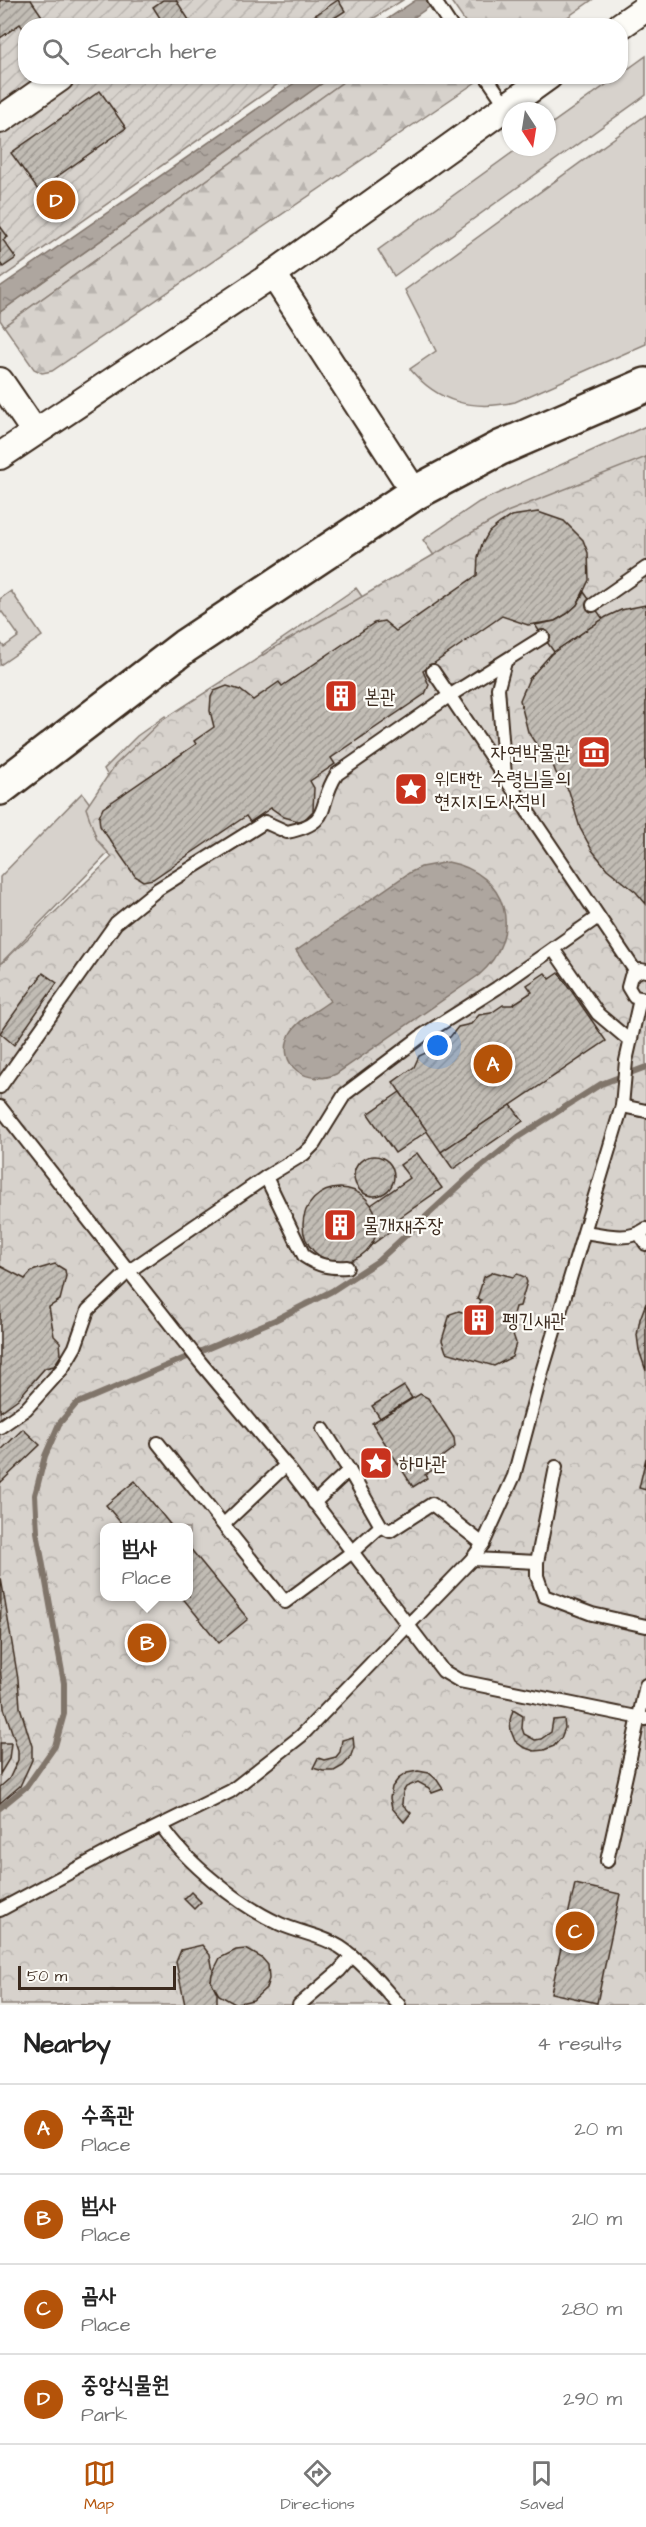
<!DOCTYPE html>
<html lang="en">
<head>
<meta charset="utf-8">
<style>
  :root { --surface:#fff; --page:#f6f6f6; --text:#222; --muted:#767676; --line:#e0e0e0; --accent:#b45309 }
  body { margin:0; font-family:"Architects Daughter","Poor Story",sans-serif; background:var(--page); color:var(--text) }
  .compass { position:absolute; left:502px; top:102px; width:54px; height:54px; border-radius:50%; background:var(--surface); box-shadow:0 2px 4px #0004; rotate:168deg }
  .scale { position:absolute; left:18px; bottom:15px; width:158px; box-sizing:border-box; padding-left:6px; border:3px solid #3b2a1e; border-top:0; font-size:16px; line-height:21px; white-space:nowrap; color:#3b2a1e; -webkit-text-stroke:4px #fdfcf7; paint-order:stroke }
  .you { position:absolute; left:438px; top:1046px; width:21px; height:21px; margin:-15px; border:4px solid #fff; border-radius:50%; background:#1a73e8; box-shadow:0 0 0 9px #1a73e833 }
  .badge { display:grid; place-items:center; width:39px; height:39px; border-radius:50%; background:var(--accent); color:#fff; font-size:20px; font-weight:700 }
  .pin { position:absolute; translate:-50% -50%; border:3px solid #fff; box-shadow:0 2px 6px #0006 }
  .popup { position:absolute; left:100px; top:1523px; width:93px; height:78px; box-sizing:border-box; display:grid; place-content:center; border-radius:12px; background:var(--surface); filter:drop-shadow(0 2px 4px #0005); font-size:20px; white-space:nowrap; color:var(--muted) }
  .popup b { font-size:22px; color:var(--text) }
  .popup::after { content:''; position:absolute; left:50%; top:100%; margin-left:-12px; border:12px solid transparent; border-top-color:var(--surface) }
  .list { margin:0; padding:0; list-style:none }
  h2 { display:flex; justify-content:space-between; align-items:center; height:78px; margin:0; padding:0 24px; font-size:26px }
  h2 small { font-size:20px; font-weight:400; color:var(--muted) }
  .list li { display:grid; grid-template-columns:39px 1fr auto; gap:18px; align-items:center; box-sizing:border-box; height:90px; padding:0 24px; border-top:2px solid var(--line) }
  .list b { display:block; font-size:22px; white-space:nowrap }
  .list p { margin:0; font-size:20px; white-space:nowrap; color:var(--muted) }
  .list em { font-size:20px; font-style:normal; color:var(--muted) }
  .icon { flex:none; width:33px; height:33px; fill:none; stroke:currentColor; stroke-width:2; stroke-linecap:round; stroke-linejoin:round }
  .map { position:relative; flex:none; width:646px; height:2005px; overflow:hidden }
  .search { position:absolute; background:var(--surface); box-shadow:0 2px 4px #0004; left:18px; right:18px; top:18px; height:66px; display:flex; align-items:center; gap:15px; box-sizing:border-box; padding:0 21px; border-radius:24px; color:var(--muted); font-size:22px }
  .sheet { height:438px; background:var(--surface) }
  nav { display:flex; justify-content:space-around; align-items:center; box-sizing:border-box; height:84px; border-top:2px solid var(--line); background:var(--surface); font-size:16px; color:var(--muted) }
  nav a { display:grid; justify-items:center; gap:3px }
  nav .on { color:var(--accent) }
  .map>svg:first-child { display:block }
  .grass { fill:#d7d2cc; stroke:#897e75; stroke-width:1.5 }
  .forest { fill:url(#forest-firs); stroke:#897e75; stroke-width:1.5 }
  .park { fill:url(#park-crowns); stroke:#897e75; stroke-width:1.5; fill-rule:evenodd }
  .garden { fill:url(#garden-furrows); stroke:#897e75; stroke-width:1.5 }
  .water { fill:url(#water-ripples); stroke:#80746b; stroke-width:1.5 }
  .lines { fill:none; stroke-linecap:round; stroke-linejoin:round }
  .stream { stroke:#80746b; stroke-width:6 }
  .building { fill:url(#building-hatch); stroke:#3b2a1e; stroke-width:1.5 }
  .lane-casing { stroke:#3b2a1e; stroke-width:16 }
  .street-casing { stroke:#3b2a1e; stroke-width:30 }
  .secondary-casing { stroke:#3b2a1e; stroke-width:38 }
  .lane { stroke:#fdfcf7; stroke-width:12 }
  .street { stroke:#fdfcf7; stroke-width:26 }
  .secondary { stroke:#fdfcf7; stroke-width:33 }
  .labels { text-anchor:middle; stroke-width:4.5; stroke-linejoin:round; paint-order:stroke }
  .poi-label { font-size:20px; fill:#3b2a1e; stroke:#fdfcf7; text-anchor:start }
</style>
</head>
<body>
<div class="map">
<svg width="646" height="2005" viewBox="0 0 646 2005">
  <defs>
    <pattern id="forest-firs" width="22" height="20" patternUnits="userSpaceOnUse" patternTransform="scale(1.5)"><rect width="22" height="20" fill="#d7d2cc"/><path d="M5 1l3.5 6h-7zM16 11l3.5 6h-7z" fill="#b9b4af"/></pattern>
    <pattern id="park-crowns" width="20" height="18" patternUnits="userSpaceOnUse" patternTransform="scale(1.5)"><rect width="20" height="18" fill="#d7d2cc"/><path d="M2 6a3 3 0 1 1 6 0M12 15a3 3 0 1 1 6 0" fill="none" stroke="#b9b4af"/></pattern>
    <pattern id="garden-furrows" width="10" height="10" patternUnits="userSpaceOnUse" patternTransform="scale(1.5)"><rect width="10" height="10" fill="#d7d2cc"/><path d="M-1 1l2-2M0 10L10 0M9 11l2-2" fill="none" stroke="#b9b4af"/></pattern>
    <pattern id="water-ripples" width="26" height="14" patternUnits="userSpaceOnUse" patternTransform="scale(1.5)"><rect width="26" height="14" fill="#aea69f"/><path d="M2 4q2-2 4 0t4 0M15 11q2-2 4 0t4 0" fill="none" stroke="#8f8781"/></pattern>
    <pattern id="building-hatch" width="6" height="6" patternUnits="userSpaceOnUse" patternTransform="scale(1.5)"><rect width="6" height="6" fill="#c1bcb4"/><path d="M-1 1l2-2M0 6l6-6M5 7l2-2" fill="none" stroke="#9e9992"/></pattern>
  </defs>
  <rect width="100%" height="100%" fill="#f1efea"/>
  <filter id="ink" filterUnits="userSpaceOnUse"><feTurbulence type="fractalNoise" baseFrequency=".0167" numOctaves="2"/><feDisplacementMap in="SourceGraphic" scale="12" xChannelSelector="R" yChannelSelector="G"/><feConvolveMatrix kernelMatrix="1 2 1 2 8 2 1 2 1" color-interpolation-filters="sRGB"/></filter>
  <g filter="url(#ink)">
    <g class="grass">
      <path d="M646,56V95L394,276L378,250L520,147H547V127L617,77L620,76L621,74Z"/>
      <path d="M331,77H350L4,326L0,320V312Z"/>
      <path d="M646,115V344L515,402C473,411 438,403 410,369L436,351L405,290Z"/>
      <path d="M646,426V459L456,587L423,540L479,502Z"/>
      <path d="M356,588L377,618L283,683L262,653Z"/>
      <path d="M11,591L42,636L0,665V642L4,647L19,636L2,612L0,613V599Z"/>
      <path d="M165,716L175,732L110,780L104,769L137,736Z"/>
      <path d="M82,793L91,805L109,852L0,964V877Z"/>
    </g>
    <g class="forest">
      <path d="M450,0H592L556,25L468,26Z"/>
      <path d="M350,77H471L476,82L52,371L42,373L34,369L4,326Z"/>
    </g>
    <path class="park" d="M646,457V2005H0V965L112,857L97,840L86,808L115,765L161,721L274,648L507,512ZM105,1528H189V1596H105Z"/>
    <path class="garden" d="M0,0H403L363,25L26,26V76L288,77L0,279Z"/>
    <g class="water">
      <path d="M416,0H439L403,25L377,26Z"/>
      <path d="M303,77H331L0,312V287Z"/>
      <path d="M448,862C508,873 525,935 479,975L336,1074C308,1087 275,1065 290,1034C298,1019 317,1011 330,1001L296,951L409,873L421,867Z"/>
    </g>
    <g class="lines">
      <path class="stream" d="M0,1808L27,1786L55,1746L64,1714V1683L37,1532L35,1495L45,1456L59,1424L76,1404L275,1320L332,1291L378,1261L471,1175L518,1137L601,1084L646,1067"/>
    </g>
    <g class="building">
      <path d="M0,0H31L44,19L33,26H26L25,31L20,24L0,38Z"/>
      <path d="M163,0H176L193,26H165L153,7Z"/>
      <path d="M338,0L345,11L322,26H312L308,20Z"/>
      <path d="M100,91L126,128L38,190L11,153Z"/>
      <path d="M0,226L8,237L3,240L16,258L3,267L0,263Z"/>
      <path d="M538,512L564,521L583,540L588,553L589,580L577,605L567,614L555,621L528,625L502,616L423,671L429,685L425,694L331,758L335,764L310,781L314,788L313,811L304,820L298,821L284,817L271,808L250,822L246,816L153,879L143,881L135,876L100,826L99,817L103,808L196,744L194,741L214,727L210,711L211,697L214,691L227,686L240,690L253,700L279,682L282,686L374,623L384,621L396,631L477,575L478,557L482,544L489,532L500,523L511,516Z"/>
      <path d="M584,592L603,619L554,652L535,625L555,621L567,614L577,605Z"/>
      <path d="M646,605V904L636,892L607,869L592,850L580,828L569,791L556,773L551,760L537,746L528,732L520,700L529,679L551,654L606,617L621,610Z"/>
      <path d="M43,973L57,983L14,1045L0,1033Z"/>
      <path d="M545,973L550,979L559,973L606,1041L441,1152L393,1082L414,1067L419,1056L430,1051L437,1041L450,1037L458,1027L471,1024L479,1015L491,1013L503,1005H512L532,992L527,985Z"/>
      <path d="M400,1092L427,1131L395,1153L368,1114Z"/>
      <path d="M511,1105L523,1121L453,1169L441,1152Z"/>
      <path d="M417,1153L442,1188L392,1223L396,1227L370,1246L377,1226L371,1205L410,1178L400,1165Z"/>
      <circle cx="374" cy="1176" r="20"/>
      <circle cx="340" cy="1225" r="37"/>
      <path d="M55,1264L65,1270L66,1276L60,1300L49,1307L54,1336L60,1342L61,1355L54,1366L45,1368L18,1399L0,1412V1266L25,1279L32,1271Z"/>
      <path d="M494,1272L513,1277L517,1274L525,1277L527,1282L520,1306L515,1307L510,1325L516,1343L512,1357L494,1366L446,1352L442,1340L450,1314L459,1311L476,1316L481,1300L477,1299L484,1277Z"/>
      <path d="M646,1303V1371L639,1350L637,1335L640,1319Z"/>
      <path d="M404,1386L412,1398L380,1418L372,1406Z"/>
      <path d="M420,1394L428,1398L454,1438L455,1447L431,1465L434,1469L425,1475L427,1478L413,1487L372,1423Z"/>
      <path d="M23,1429L40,1445L0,1483V1451Z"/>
      <path d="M646,1458V1490L639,1488Z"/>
      <path d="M135,1481L173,1528H125L106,1505Z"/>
      <path d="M189,1547L248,1619L219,1643L181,1596H189Z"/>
      <path d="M1,1578L18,1679L20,1707L32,1746V1760L20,1786L0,1803V1787L9,1779L18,1760V1750L4,1708L0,1667Z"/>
      <path d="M513,1710L523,1716L522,1728L524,1734L535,1740L541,1739L551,1732L553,1720L564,1719L565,1728L561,1738L554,1746L544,1750L534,1751L523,1747L515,1741L511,1731L510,1720Z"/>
      <path d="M353,1737L354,1747L350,1758L343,1766L334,1771H323L313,1768L318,1758L324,1760L336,1757L340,1752L342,1740Z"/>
      <path d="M0,1743H11L9,1759L0,1774Z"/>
      <path d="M418,1771L429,1773L437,1780L443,1789L432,1793L429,1788L418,1782L406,1787L403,1792L402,1804L411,1813L404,1822L392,1808L390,1798L392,1787L398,1779L407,1773Z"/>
      <path d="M575,1884L620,1894L597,2003L551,1993Z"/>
      <path d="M191,1892L201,1902L194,1909L184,1899Z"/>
      <path d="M202,1945L210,1955L213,1971L211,1981L217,1993V2005H185L176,1962L181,1950Z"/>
      <path d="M246,1949L262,1958L268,1965L269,1979L266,1988L253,2000L235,2004L219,1995L211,1981L212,1974L220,1958L236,1950Z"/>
    </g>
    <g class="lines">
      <defs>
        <g id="lane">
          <path d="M434,0L451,26"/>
          <path d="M486,76L507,107"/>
          <path d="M593,605L646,568"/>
          <path d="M505,662L498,688L505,776"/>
          <path d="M433,671L636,972"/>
          <path d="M553,949L598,1014L630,1041"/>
          <path d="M646,971L641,970L631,976L628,987L634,997L646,999"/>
          <path d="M0,1087L116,923L158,889L265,822L287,832C335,822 316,805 337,774L449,696L543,637"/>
          <path d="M622,1106L646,1111"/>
          <path d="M0,1107L200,1362L286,1465L443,1671L460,1681L475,1684L646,1719"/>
          <path d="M266,1177L304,1256C319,1266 329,1268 347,1267"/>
          <path d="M585,1232C606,1235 627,1242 646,1229"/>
          <path d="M639,1233L646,1244"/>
          <path d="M0,1427L26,1409L62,1369L75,1347L88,1310L129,1271L266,1177L304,1154L314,1144L345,1094L423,1035L497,988L598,917"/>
          <path d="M323,1429L349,1470"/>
          <path d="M158,1443L285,1602L351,1553L381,1526"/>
          <path d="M556,1467L537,1562V1576L544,1596L592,1614L646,1626"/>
          <path d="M314,1503L349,1470L381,1526L390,1531L432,1504L483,1544"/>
          <path d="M224,1524L286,1465"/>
          <path d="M472,1559L537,1562"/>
          <path d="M162,1826C185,1862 240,1906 280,1924C300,1933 321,1935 340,1947C363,1962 381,1985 399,2005"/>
          <path d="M607,1861L646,1685"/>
          <path d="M0,1910L119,1846L231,1791L301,1736L472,1559L483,1544L514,1476L541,1375L622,1106L626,1061L640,999"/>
          <path d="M299,2005L339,1971L352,1956"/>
        </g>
        <g id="street">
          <path d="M620,26L646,8"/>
          <path d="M0,120L60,78"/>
          <path d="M273,274L415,493"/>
          <path d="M0,381L35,432"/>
          <path d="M0,456L273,274L549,76"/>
        </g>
        <path id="secondary" d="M0,788L185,646L415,493L500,448L646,385"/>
      </defs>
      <use href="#lane" class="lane-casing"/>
      <use href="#street" class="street-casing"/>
      <use href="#secondary" class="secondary-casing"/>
      <use href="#lane" class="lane"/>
      <use href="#street" class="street"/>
      <use href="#secondary" class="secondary"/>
    </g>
  </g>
  <defs>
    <symbol id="building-square" viewBox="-11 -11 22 22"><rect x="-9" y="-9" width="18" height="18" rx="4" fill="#c8321e" stroke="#fdfcf7"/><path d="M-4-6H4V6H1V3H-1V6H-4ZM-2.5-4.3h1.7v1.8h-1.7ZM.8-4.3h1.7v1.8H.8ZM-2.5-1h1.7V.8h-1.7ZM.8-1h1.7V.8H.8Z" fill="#fff"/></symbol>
    <symbol id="museum-square" viewBox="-11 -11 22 22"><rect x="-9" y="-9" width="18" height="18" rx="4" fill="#c8321e" stroke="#fdfcf7"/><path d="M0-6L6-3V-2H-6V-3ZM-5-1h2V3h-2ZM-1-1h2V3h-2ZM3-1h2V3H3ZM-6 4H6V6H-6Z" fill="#fff"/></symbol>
    <symbol id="sight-square" viewBox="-11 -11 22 22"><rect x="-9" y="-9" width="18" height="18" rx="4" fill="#c8321e" stroke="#fdfcf7"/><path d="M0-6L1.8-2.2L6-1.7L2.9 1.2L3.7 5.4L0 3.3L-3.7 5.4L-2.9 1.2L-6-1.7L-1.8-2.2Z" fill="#fff"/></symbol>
  </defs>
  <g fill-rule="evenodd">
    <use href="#building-square" x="322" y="677" width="38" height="38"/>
    <use href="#museum-square" x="575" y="733" width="38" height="38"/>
    <use href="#sight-square" x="392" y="770" width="38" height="38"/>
    <use href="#building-square" x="321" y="1206" width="38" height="38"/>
    <use href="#building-square" x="460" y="1301" width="38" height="38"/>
    <use href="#sight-square" x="357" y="1444" width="38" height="38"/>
  </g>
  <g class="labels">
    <g class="poi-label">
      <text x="364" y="703">본관</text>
      <text x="571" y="759" text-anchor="end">자연박물관</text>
      <text x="434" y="785">위대한 수령님들의<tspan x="434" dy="23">현지지도사적비</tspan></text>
      <text x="363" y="1232">물개재주장</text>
      <text x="502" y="1327">펭긴새관</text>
      <text x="399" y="1470">하마관</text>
    </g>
  </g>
</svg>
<svg class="compass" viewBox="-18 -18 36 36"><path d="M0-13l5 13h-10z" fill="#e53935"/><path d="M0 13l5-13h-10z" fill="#767676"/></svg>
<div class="scale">50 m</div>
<div class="you"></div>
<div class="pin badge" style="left:493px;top:1064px">A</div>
<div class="pin badge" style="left:147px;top:1643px">B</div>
<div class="popup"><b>범사</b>Place</div>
<div class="pin badge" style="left:575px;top:1931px">C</div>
<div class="pin badge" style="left:56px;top:200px">D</div>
<div class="search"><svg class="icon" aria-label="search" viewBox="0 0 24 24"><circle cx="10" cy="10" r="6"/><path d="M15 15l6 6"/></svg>Search here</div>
</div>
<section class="sheet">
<h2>Nearby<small>4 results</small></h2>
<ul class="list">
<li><span class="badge">A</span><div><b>수족관</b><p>Place</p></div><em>20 m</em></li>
<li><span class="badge">B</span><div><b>범사</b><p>Place</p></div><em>210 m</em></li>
<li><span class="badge">C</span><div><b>곰사</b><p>Place</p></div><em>280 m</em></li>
<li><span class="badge">D</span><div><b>중앙식물원</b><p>Park</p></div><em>290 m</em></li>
</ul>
</section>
<nav>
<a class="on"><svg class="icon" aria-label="map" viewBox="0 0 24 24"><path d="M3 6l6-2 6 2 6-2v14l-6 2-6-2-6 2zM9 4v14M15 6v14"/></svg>Map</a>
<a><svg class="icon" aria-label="directions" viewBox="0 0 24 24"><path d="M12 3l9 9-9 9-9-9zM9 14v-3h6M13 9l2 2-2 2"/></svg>Directions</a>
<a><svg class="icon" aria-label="saved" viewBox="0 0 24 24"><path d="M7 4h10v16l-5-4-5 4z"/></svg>Saved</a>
</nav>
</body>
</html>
